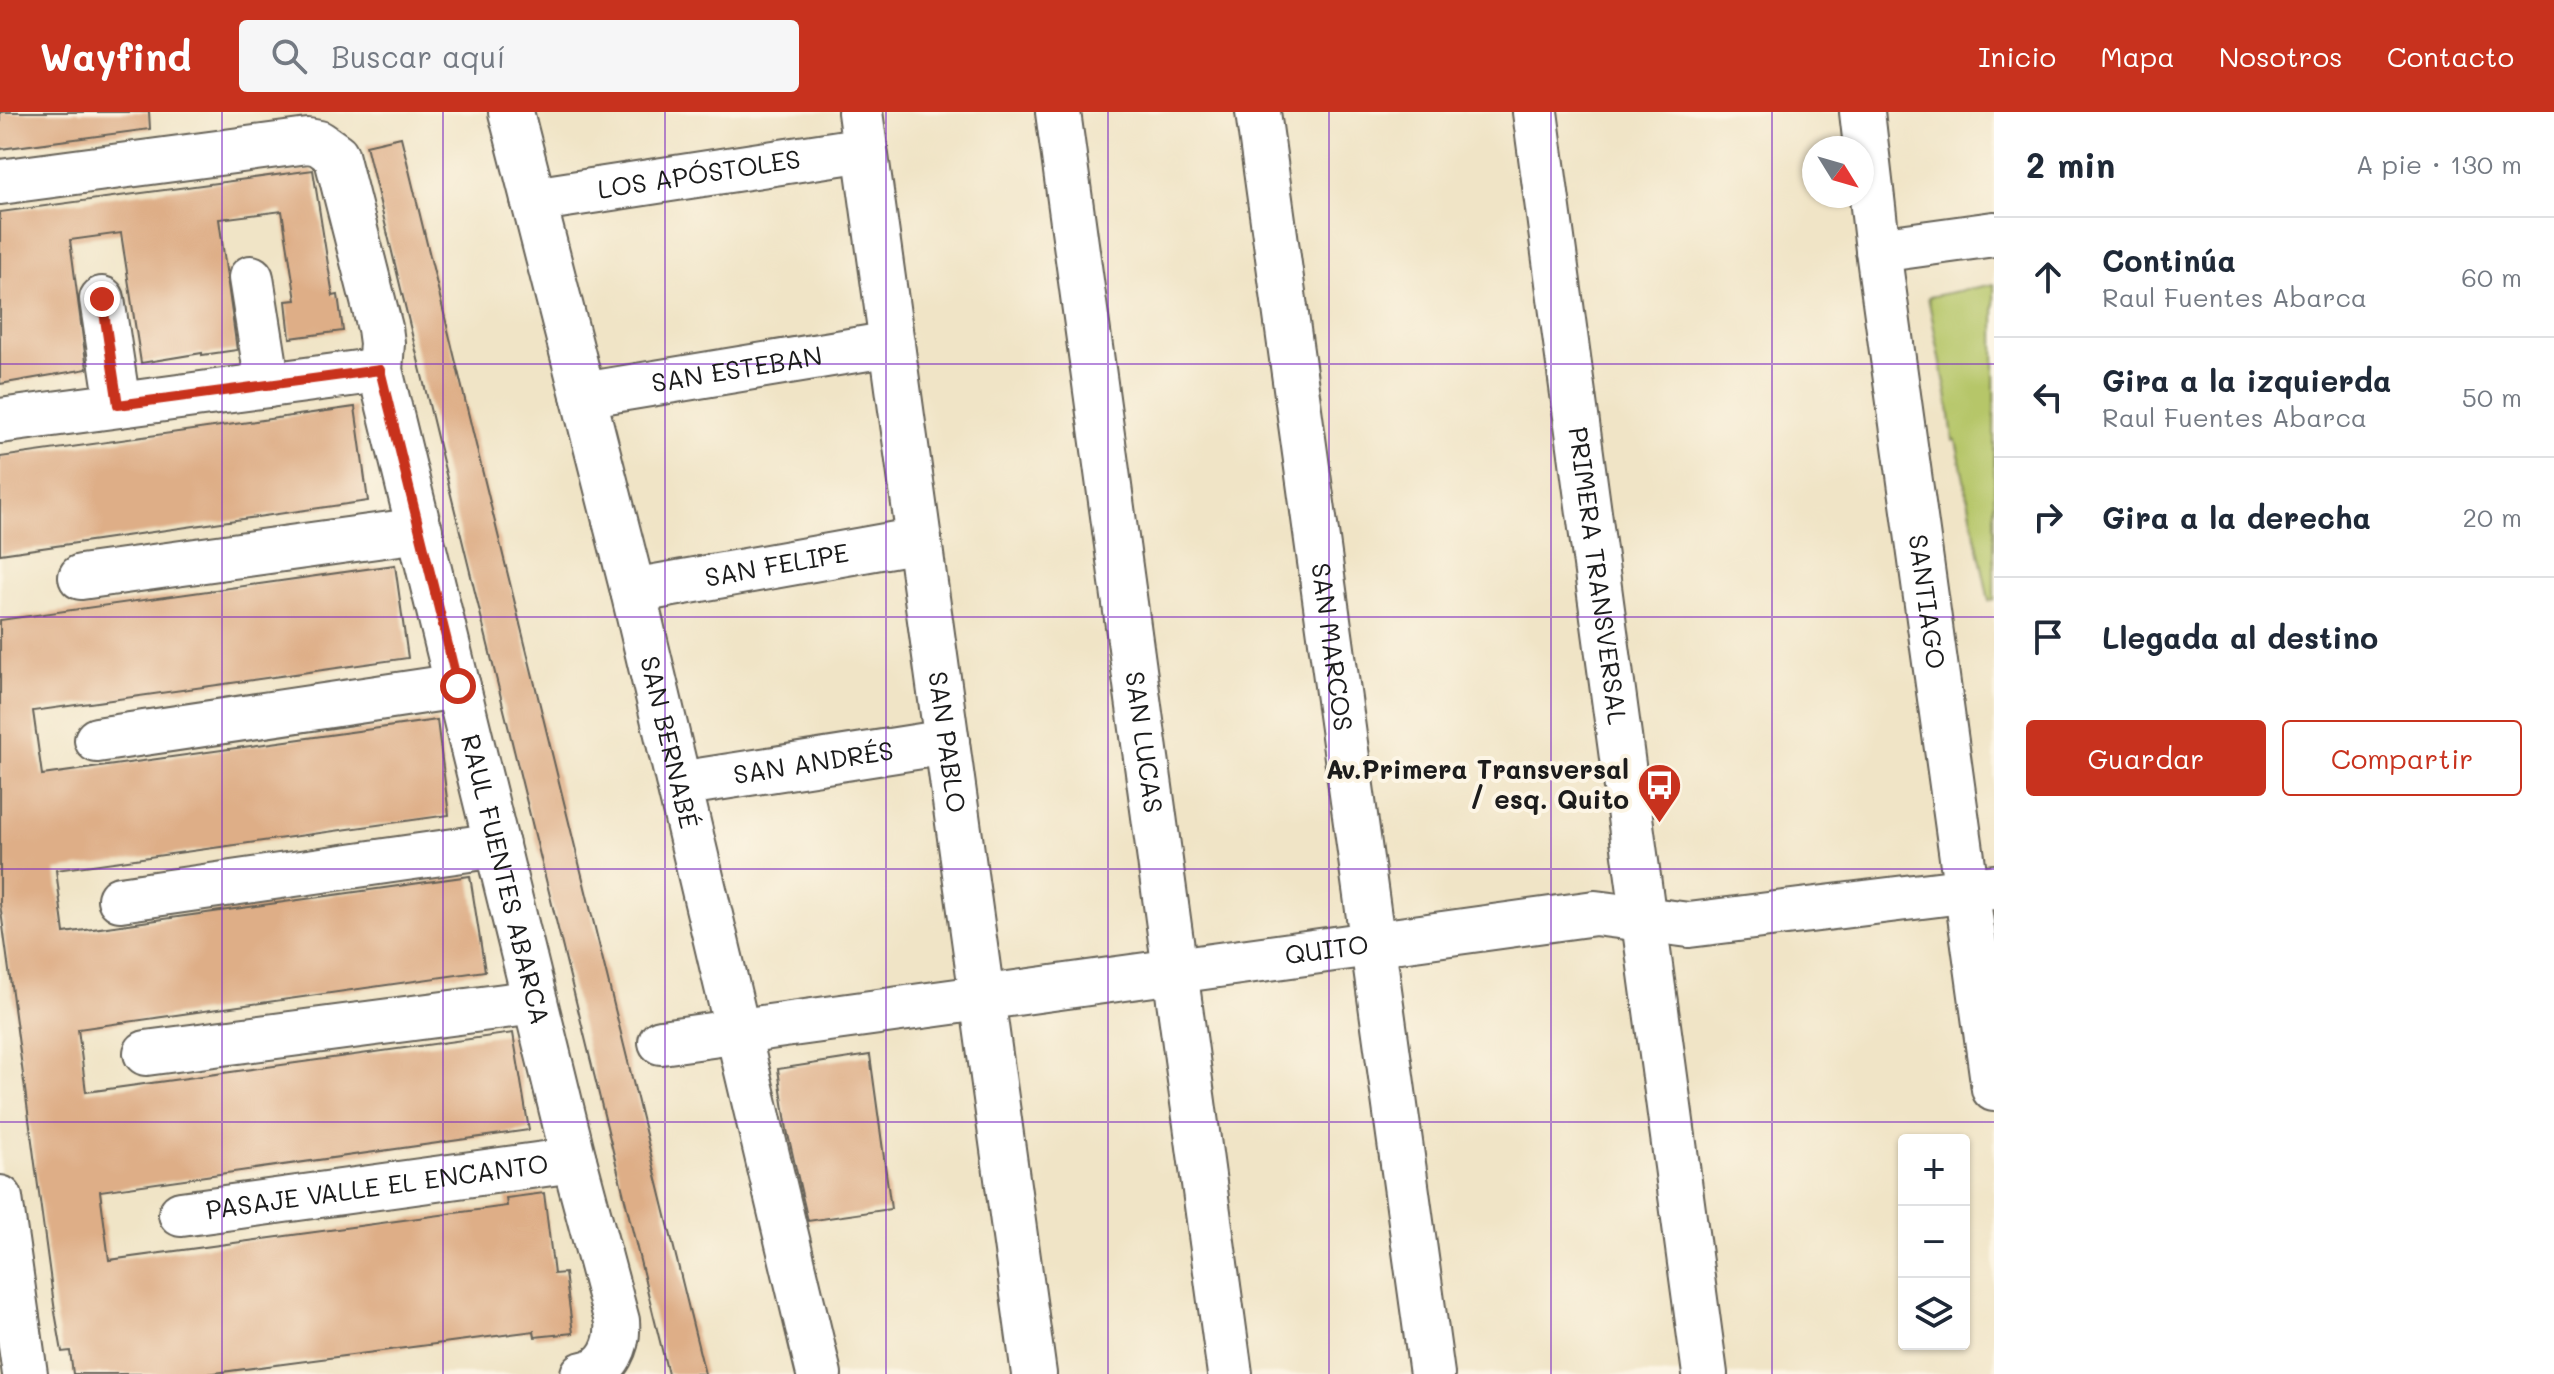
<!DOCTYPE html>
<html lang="es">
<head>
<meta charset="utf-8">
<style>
  :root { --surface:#fff; --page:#f6f6f7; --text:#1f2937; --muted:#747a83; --line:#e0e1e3; --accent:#c8321e }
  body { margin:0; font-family:Mali,sans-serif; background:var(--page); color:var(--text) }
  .controls { position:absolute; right:24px; bottom:24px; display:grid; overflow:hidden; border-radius:8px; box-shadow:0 2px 6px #0004 }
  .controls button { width:72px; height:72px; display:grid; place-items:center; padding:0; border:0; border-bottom:2px solid var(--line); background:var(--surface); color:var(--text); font:40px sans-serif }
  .compass { position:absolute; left:1802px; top:24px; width:72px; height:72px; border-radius:50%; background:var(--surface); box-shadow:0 2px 6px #0004; rotate:127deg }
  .stop { position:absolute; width:24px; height:24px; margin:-18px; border:6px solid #c8321e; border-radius:50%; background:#fff }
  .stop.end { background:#c8321e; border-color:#fff; box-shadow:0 2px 8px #0008 }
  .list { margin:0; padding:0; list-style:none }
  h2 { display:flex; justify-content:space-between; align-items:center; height:104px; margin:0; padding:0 32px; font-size:34px }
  h2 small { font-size:26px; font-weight:400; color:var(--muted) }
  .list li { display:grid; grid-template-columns:52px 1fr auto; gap:24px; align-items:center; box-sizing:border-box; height:120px; padding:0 32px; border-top:2px solid var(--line) }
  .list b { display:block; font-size:30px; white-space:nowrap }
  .list p { margin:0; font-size:26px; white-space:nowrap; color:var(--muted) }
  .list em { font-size:26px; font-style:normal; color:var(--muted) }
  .actions { display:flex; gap:16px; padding:24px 32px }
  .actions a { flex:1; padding:18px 0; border:2px solid var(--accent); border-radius:8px; text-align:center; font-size:28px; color:var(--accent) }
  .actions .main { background:var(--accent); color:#fff }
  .icon { flex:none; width:44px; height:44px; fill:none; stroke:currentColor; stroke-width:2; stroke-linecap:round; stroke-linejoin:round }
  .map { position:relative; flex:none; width:1994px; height:1262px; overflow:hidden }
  header { display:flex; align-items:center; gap:48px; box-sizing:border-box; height:112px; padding:0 40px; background:var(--accent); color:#fff }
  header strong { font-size:38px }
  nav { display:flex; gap:44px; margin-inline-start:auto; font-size:28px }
  .search { width:560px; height:72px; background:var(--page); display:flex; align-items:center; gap:20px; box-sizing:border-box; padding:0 28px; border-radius:8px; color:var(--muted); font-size:30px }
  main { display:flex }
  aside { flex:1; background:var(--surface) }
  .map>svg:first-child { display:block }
  .green { fill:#b6c669; stroke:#697142; stroke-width:2 }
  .building { fill:#deae87 }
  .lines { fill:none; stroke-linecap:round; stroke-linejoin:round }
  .minor-casing { stroke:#666258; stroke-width:48 }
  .major-casing { stroke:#666258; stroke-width:48 }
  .minor { stroke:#fff; stroke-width:44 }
  .major { stroke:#fff; stroke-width:44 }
  .route { stroke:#c8321e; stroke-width:10 }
  .grid { fill:none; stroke:#7b2cbf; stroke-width:2; stroke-opacity:0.55 }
  .labels { text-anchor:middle; stroke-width:8; stroke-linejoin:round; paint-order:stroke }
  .street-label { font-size:26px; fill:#1c1c1c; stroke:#fcf5e5 }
  .poi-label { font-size:26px; font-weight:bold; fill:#1c1c1c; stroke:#fcf5e5; text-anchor:end }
</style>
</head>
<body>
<header>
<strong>Wayfind</strong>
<div class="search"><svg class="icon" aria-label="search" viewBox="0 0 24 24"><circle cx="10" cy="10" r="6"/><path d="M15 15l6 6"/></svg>Buscar aquí</div>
<nav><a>Inicio</a><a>Mapa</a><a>Nosotros</a><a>Contacto</a></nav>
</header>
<main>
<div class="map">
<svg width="1994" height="1262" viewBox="0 0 1994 1262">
  <rect width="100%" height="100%" fill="#fcf5e5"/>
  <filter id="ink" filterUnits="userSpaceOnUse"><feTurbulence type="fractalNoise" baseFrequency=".0125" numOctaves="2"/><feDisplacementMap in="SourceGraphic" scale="16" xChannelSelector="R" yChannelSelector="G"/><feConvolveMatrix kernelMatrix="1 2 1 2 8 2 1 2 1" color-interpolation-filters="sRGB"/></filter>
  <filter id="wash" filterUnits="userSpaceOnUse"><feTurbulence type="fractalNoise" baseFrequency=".006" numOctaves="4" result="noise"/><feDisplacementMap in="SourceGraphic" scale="32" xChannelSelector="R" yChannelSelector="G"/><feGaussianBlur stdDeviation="1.8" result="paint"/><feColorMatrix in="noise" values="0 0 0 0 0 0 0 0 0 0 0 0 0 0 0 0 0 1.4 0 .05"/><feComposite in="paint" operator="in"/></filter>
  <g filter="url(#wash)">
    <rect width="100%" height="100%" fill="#f0e4c6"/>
    <path class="green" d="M1994,172V488L1989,489L1956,328H1953L1948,287L1928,185Z"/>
    <g id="blocks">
      <g class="building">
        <path d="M0,0H149L150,17L0,37Z"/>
        <path d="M401,25L486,374L705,1262H668L451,383L366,33Z"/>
        <path d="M313,58L333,184L338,183L343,219L290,226L286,189L296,188L282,99L219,107L237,238L202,243V241L141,251L121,121L70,128L87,257L0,272V100Z"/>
        <path d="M355,295L368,389L0,442V345Z"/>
        <path d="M395,453L408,546L33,599L42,663L437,608L449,703L56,758L64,821L470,764L485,859L78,917L86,980L513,921L529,1018L100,1079L109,1148L507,1094L506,1086L544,1081L554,1162L565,1161L573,1221L535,1225L534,1219L207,1262H73L70,1239L62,1240L55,1200L0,792V508Z"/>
        <path d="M870,943L891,1097L808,1109L787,1018L778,957Z"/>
      </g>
    </g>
  </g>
  <g filter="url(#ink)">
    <use href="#blocks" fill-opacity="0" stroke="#666258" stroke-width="2"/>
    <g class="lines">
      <defs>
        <g id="minor">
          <path id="s1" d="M511,0L633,479L819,1262"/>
          <path id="s2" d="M860,0L1034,1262"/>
          <path id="s3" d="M1058,0L1230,1262"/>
          <path id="s4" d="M1258,0L1432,1262"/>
          <path id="s5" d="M1862,0L1878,138L1994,977"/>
          <path id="s6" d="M0,70L308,29L319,31L336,43L380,216L382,231L380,258L574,1048L617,1209C619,1232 609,1258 583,1262"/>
          <path id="s7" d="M533,88L865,37"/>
          <path d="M1878,138L1994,122"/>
          <path d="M251,166L268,273"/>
          <path d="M102,187L118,293"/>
          <path id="s8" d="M583,283L892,232"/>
          <path d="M0,309L380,258"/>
          <path d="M81,465L420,418"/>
          <path id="s9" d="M633,479L919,428"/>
          <path d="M97,628L458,574"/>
          <path id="s10" d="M679,672L947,630"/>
          <path d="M120,787L497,733"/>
          <path id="s11" d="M661,930L1595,801L1689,813L1994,775"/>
          <path d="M146,941L535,890"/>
          <path d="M0,1086L25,1262"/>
          <path id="s12" d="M181,1102L574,1048"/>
        </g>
        <g id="major">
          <path id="s13" d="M1535,0L1705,1262"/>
        </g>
      </defs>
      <use href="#minor" class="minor-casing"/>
      <use href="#major" class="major-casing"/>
      <use href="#minor" class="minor"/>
      <use href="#major" class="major"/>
    </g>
  </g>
  <g class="lines" filter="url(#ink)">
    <path class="route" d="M102,187L118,293L380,258L458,574"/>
  </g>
  <path class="grid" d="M222,0V1262M443,0V1262M665,0V1262M886,0V1262M1108,0V1262M1329,0V1262M1551,0V1262M1772,0V1262M0,252H1994M0,505H1994M0,757H1994M0,1010H1994"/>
  <defs>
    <symbol id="bus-pin" viewBox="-11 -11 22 30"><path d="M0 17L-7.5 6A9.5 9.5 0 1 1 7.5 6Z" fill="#c8321e" stroke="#fcf5e5"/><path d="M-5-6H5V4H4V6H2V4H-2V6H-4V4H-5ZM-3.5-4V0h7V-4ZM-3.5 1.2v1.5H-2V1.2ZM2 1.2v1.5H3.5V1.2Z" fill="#fff"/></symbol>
  </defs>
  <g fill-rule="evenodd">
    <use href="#bus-pin" x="1634" y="648" width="51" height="69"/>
  </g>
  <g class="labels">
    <g class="street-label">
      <text dy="9" stroke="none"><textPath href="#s7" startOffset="168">LOS APÓSTOLES</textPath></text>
      <text dy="9" stroke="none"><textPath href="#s8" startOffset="156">SAN ESTEBAN</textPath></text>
      <text dy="9" stroke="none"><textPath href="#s9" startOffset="146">SAN FELIPE</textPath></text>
      <text dy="9" stroke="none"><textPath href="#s13" startOffset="468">PRIMERA TRANSVERSAL</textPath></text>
      <text dy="9" stroke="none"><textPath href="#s5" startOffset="494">SANTIAGO</textPath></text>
      <text dy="9" stroke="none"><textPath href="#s4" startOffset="540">SAN MARCOS</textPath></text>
      <text dy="9" stroke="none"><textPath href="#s1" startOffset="650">SAN BERNABÉ</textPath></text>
      <text dy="9" stroke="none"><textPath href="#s2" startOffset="636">SAN PABLO</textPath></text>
      <text dy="9" stroke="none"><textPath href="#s3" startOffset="636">SAN LUCAS</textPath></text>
      <text dy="9" stroke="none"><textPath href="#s10" startOffset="136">SAN ANDRÉS</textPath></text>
      <text dy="9" stroke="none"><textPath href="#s6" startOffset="1088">RAUL FUENTES ABARCA</textPath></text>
      <text dy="9" stroke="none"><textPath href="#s11" startOffset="672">QUITO</textPath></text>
      <text dy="9" stroke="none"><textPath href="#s12" startOffset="198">PASAJE VALLE EL ENCANTO</textPath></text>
    </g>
    <g class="poi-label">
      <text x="1629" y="667">Av.Primera Transversal<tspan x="1629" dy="30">/ esq. Quito</tspan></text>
    </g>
  </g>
</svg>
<div class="controls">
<button>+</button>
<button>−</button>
<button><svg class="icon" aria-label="layers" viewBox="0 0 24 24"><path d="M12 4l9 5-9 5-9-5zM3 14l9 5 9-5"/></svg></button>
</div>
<svg class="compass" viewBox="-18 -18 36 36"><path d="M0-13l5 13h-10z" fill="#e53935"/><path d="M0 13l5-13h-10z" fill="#747a83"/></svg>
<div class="stop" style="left:458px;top:574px"></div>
<div class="stop end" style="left:102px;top:187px"></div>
</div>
<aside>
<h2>2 min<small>A pie · 130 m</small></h2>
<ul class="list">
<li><svg class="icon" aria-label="ahead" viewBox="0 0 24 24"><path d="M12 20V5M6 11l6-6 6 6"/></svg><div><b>Continúa</b><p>Raul Fuentes Abarca</p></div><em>60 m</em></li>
<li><svg class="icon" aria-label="left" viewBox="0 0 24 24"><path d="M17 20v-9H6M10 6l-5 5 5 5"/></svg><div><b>Gira a la izquierda</b><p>Raul Fuentes Abarca</p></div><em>50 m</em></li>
<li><svg class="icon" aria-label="right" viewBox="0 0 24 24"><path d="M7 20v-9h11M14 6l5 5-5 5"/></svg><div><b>Gira a la derecha</b></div><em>20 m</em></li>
<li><svg class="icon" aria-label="arrive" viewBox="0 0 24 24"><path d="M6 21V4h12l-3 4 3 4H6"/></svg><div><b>Llegada al destino</b></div></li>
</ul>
<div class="actions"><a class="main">Guardar</a><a>Compartir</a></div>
</aside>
</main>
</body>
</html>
